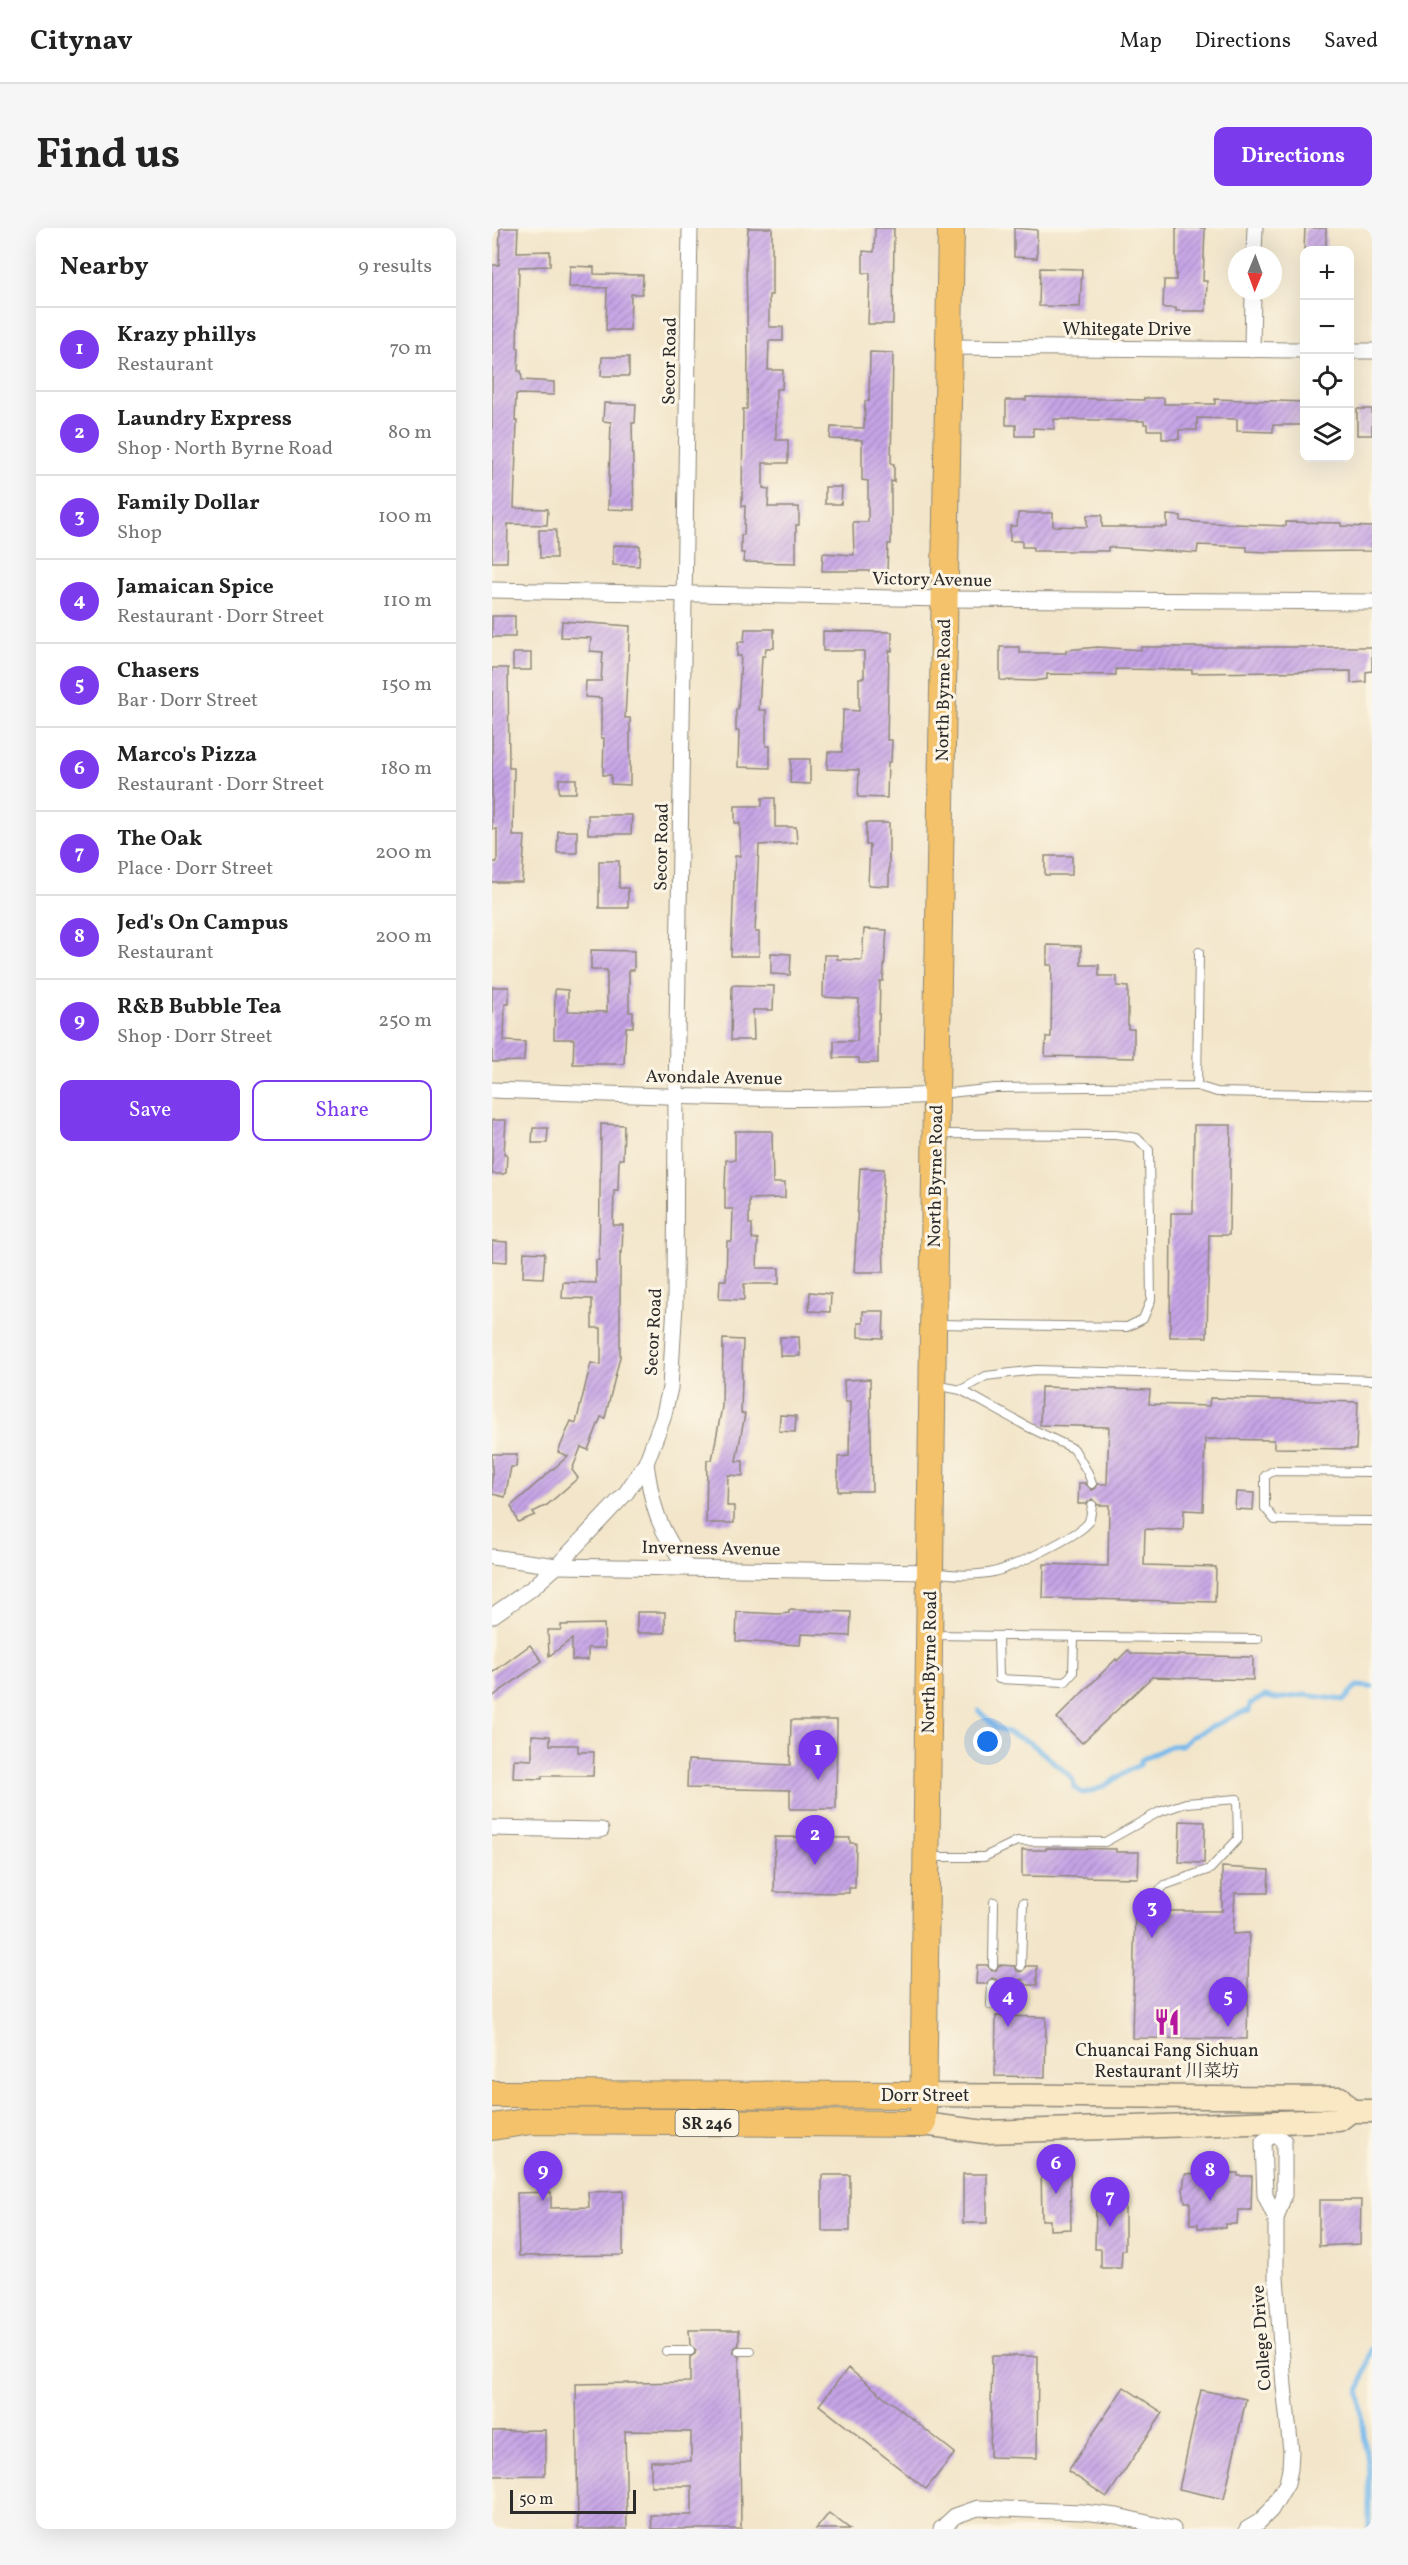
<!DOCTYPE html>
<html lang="en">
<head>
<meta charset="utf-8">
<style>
  :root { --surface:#fff; --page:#f6f6f6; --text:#222; --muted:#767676; --line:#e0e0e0; --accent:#7c3aed }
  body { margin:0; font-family:Vollkorn,"Noto Serif SC",serif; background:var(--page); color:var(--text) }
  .controls { position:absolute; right:18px; top:18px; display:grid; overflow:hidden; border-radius:12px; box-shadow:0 6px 24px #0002 }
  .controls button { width:54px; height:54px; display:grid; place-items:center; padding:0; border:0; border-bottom:2px solid var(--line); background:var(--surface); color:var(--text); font:30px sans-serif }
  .compass { position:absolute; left:736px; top:18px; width:54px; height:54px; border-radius:50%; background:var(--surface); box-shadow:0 6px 24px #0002; rotate:181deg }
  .scale { position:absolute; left:18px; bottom:15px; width:126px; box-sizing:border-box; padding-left:6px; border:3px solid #2b2b2b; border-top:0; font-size:16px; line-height:21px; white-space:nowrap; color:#2b2b2b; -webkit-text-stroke:4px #fcf5e5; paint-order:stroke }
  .you { position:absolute; left:496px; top:1514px; width:21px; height:21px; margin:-15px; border:4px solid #fff; border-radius:50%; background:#1a73e8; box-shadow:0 0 0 9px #1a73e833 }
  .badge { display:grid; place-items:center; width:39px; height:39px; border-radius:50%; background:var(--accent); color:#fff; font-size:20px; font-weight:700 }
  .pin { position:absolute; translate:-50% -50px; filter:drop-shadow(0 2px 3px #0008) }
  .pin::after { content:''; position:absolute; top:32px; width:21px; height:18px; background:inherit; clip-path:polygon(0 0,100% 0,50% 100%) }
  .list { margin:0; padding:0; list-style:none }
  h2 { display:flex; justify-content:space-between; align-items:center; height:78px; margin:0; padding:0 24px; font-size:26px }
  h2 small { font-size:20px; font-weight:400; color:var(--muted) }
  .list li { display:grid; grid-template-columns:39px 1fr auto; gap:18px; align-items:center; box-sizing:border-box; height:84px; padding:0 24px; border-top:2px solid var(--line) }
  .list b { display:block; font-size:22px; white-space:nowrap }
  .list p { margin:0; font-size:20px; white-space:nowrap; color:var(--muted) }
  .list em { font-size:20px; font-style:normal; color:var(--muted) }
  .actions { display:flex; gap:12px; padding:18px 24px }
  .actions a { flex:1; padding:14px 0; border:2px solid var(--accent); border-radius:12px; text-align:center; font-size:21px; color:var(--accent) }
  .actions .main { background:var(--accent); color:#fff }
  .icon { flex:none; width:33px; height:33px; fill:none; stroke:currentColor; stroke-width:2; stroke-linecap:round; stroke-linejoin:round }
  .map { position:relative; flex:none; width:880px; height:2301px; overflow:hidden; border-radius:12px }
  header { display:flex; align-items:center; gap:36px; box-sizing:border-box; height:84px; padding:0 30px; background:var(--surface); border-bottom:2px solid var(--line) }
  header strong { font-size:28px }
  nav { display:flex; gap:33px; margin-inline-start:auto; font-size:21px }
  .intro { display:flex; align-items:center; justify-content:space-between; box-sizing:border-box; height:144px; padding:0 36px }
  h1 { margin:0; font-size:42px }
  .button { padding:15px 27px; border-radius:12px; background:var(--accent); color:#fff; font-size:21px; font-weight:700 }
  main { display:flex; gap:36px; padding:0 36px }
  aside { flex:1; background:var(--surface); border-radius:12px; box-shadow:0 6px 24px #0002 }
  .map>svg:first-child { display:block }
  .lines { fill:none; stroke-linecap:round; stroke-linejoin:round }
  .stream { stroke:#76b9ec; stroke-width:5 }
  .building { fill:url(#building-hatch) }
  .lane-casing { stroke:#8e887a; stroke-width:10 }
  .street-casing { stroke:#8e887a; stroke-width:17 }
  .secondary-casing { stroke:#8e887a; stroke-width:25 }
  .primary-casing { stroke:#8e887a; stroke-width:28 }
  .lane { stroke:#fff; stroke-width:8 }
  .street { stroke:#fff; stroke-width:15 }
  .secondary { stroke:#fae7c3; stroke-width:22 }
  .primary { stroke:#f3c26a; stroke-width:26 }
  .labels { text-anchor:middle; stroke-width:6; stroke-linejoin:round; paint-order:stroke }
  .shield { fill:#fcf5e5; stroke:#6a6863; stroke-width:1.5 }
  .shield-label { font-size:16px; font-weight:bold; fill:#2b2b2b }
  .street-label { font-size:18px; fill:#2b2b2b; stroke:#fcf5e5 }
  .poi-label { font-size:18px; fill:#2b2b2b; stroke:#fcf5e5 }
</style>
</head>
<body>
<header>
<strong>Citynav</strong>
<nav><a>Map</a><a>Directions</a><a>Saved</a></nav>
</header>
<div class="intro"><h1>Find us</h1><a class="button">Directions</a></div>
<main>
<aside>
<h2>Nearby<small>9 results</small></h2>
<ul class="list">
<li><span class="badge">1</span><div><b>Krazy phillys</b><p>Restaurant</p></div><em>70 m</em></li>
<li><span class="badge">2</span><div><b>Laundry Express</b><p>Shop · North Byrne Road</p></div><em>80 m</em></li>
<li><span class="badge">3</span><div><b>Family Dollar</b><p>Shop</p></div><em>100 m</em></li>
<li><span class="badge">4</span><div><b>Jamaican Spice</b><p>Restaurant · Dorr Street</p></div><em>110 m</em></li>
<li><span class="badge">5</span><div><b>Chasers</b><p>Bar · Dorr Street</p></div><em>150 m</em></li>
<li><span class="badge">6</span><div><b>Marco's Pizza</b><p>Restaurant · Dorr Street</p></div><em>180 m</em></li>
<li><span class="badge">7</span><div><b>The Oak</b><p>Place · Dorr Street</p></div><em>200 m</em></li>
<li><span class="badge">8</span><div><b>Jed's On Campus</b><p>Restaurant</p></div><em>200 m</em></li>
<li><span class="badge">9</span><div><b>R&amp;B Bubble Tea</b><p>Shop · Dorr Street</p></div><em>250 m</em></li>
</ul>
<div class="actions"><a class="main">Save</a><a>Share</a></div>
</aside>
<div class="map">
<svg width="880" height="2301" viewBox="0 0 880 2301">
  <defs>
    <pattern id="building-hatch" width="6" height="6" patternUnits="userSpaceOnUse" patternTransform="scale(1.5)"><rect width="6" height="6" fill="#c6a4e7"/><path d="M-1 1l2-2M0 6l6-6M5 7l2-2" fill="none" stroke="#a186bb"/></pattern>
  </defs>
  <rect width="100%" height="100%" fill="#fcf5e5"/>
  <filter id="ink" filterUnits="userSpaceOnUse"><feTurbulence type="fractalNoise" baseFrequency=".0167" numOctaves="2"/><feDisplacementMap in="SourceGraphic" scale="12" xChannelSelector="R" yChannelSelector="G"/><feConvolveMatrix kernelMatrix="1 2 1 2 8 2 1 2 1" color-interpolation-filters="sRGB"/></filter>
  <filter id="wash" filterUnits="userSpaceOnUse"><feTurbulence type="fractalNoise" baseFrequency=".008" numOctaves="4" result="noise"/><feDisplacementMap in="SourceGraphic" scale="24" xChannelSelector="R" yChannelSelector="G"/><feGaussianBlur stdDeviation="1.35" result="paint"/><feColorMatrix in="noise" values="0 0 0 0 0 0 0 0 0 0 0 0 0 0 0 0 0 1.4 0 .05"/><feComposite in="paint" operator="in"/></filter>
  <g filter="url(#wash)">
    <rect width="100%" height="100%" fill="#f2e5c9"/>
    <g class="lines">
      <g class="stream">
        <path d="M487,1483L503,1499L539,1515L576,1546L581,1552L582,1559L590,1565C613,1563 627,1545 648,1537L649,1532L678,1518L690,1517L699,1509L750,1484L757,1483L758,1476L773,1468L784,1471L813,1467L852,1472L865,1458L880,1459"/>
        <path d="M877,2301V2245L867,2164L880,2120"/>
      </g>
    </g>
    <g id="blocks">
      <g class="building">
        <path d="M8,0H26L25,24L58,23V38L27,39L25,120H27L26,143H29L30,152L62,154V167L24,166L23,193H25L22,280L56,281L55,297L16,296L15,334H0V37H7Z"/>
        <path d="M256,0H280V67H277V99H291V113H277L276,142H291L290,161H284V212H296V235H271V260L277,261L276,279H307V297H304V335L251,334L252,325H249V307H252L253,278H250L251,181H255L256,131L254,38Z"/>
        <path d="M383,0H402L401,96H376L378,45H371V23L382,24Z"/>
        <path d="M522,0L545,2V30L522,29Z"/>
        <path d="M684,0H713L711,53H715L714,83H684V80H671L672,52H684Z"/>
        <path d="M813,0H834V22H812Z"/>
        <path d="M78,38L102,39V46L151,47L150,66H139L138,102H114L115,60L77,59Z"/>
        <path d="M548,40L590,41L588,79L547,78Z"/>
        <path d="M378,124L401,125L399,236H402V254L399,253V316H396L395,343H330L331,325L362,327L361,294H376V253L370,252V212L338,211L339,199L372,200L373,173H377Z"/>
        <path d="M110,129H137V148H109Z"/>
        <path d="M534,169L652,172V170H672V176H723V171L813,174V197H781V204L745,203V191L705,190V202H687V211H670V202H655V196H652V193L562,191V201L541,200V208H524V197H514V172H534Z"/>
        <path d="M112,175L144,176L143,195H140L142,282L116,281L119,194L111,193Z"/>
        <rect x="865" y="181" width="15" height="26"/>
        <path d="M333,259H350L349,276H333Z"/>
        <path d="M526,285H561V298L595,299V287H610V299H675V287L689,288V293L719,295L794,298V294L849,295V298L880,299V323L776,324L755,323V319L706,317L705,325L616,319V323H541V319H530V313H518V298H525Z"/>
        <path d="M47,302H64V330H48Z"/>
        <path d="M121,317L148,318L147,338L121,337Z"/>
        <rect x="0" y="388" width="23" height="21"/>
        <path d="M70,393L138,398L133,490H138V557L119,556V547H111L112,510H109V470L93,469L94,453H109L111,424L98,423L99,410L69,409Z"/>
        <path d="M253,401H282V420H274L273,428H270L267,482H274V518H278V540L246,539L247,503H244V481H246L249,428H245L246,414H252Z"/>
        <path d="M331,403L400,404V423H397L395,512H400L399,534H396L395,570L366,569L367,542L335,541L336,524H350L351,482L367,483V450H372V423H331Z"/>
        <path d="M508,419H527L528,425H574V422L606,419L649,422V419H880V443L874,444V454L859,455V443L700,445V442L624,441V447L555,446V451L542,453L508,452Z"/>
        <rect x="21" y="425" width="18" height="17"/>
        <path d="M0,440H16L17,540H22L21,608H33L30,654H0V634H5V601H0Z"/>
        <path d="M299,531H318V556L298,555Z"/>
        <rect x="67" y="551" width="17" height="14"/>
        <path d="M270,570H283V599H304L305,615L267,617L263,704H267V728H239L243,628H248V595H243V578H270Z"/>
        <path d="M96,587H140L139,606H96Z"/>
        <path d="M374,595H397V658L376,657L378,617H374Z"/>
        <path d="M66,603H85V625H65Z"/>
        <rect x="553" y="628" width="27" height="19"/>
        <path d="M107,633H127V660H136V680H107Z"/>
        <path d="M372,701L395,702L391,753H388L387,792H386V835H367V830H342V813H365L367,771L331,769L332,727H345V731L370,732Z"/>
        <path d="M555,717L589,718V737H607V748H625V758L636,759V801H642V830L553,828L554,809H559L560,737H555Z"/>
        <path d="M99,722L142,723V742H137V784H141V799H134L132,836H81L82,811H62L63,761L76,762V783L115,784V742H99Z"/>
        <path d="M279,725L299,726L298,747L279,746Z"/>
        <path d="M240,757L282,758L281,782H261L262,812H239Z"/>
        <path d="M0,759H17V776H13L12,813L33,814L32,833L0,834Z"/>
        <path d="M0,892H14L12,926H15L14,945L11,946H0Z"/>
        <path d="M109,896L132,897L131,931H127L126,962H122L121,997H131L130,1025L128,1024V1129L113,1190L109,1189L96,1222L89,1219L80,1242L86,1250L55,1277L41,1284L43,1287L26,1294L19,1278L76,1228L66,1224L79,1193L84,1195L99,1135L109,1137V1100H100V1071L70,1070L71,1054L104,1055V1032H107Z"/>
        <path d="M702,897H739L737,1007H717L715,1109H678L679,985H701Z"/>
        <path d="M41,900H56L55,915H40Z"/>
        <path d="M243,903H280L281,955H293V970L257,971V996H260V1011H266L265,1040H287V1056H252V1072L227,1071L228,1052H234L235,1013H240L241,981H233V959L234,932H243Z"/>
        <path d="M368,940L392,941L390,978L392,1044H362Z"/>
        <path d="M0,1013L15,1014V1034L0,1033Z"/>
        <path d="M32,1024L53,1025L51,1050L31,1049Z"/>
        <path d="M318,1064L339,1066L338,1084L317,1083Z"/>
        <path d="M371,1083H392L391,1110L366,1109V1095H371Z"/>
        <path d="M288,1109H307L308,1128H288Z"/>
        <path d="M231,1111L251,1112L249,1185L253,1186L244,1233H251V1248L236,1247L235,1278H242V1295H214L215,1232H220L230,1179Z"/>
        <path d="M378,1151L380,1263H346V1229L357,1228L358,1174H353L352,1152Z"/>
        <path d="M549,1159L658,1162L657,1176L717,1178L718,1170L866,1174L864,1221L782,1220V1212L713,1211L711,1283L692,1282L691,1302L653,1301L652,1337L724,1339L723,1374L551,1370L552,1336L616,1338L617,1277H606L600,1271L594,1276H586L587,1255H593L600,1262L604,1260L606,1256H615L617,1199L548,1197Z"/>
        <path d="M288,1187L304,1188L303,1204L287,1203Z"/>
        <path d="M0,1226H25L24,1239H19L13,1269L0,1266Z"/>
        <path d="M744,1264L762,1265L761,1282L743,1281Z"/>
        <path d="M297,1382L359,1384L358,1408L309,1406L308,1417L244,1413L245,1384L287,1386L297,1385Z"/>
        <rect x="145" y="1384" width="28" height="21"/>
        <path d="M112,1396L113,1420H96V1432H80V1411L57,1428L56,1402H69V1397Z"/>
        <path d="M38,1417L50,1433L0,1469V1445Z"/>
        <path d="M636,1422L640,1426L761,1429V1452L660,1449L590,1515L565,1490L624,1431L625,1433Z"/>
        <path d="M299,1492H345L344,1581H298V1562L195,1560L196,1532L298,1537Z"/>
        <path d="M40,1507L58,1508V1517H86V1524H102L101,1548H50V1551L21,1550L22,1531L40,1532Z"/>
        <path d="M688,1593L713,1594L712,1635L687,1634Z"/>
        <path d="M283,1609L358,1610V1615H364L363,1660H357V1665L282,1664Z"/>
        <path d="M554,1620L624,1621V1624H647L646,1650L530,1648V1622H554Z"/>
        <path d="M730,1639L777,1642L776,1665H743L741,1706L757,1705L755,1811L640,1810L643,1681L651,1683H730Z"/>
        <path d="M485,1737H495L500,1743L504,1742L507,1737L523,1738L525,1743L529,1744L535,1738H545V1757H535L530,1751L526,1752L523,1757L506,1756L504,1751L500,1750L494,1756H484Z"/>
        <path d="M504,1788L554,1789L553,1849L503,1848Z"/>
        <path d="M578,1940L579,2001L558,2002V1992H550L549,1941Z"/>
        <path d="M720,1942L730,1945H746V1948H760L759,1982H746L745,1996H734V2000H706V1996H698V1974H693L691,1961L693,1946L708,1945Z"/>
        <rect x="471" y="1946" width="24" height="49"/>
        <rect x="330" y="1947" width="28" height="56"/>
        <path d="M131,1963V2027L27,2028L25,1965L59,1964V1980L97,1979L96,1964Z"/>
        <path d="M827,1972H869L868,2016L827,2018Z"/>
        <path d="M604,1976H633V2022H630L629,2040H609V2021H603Z"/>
        <path d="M197,2102H247V2117L242,2120L241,2124L247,2129L249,2301H160L159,2287H200V2258H159V2233H199V2204L133,2203L135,2301H86L84,2156L198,2154V2129L203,2126L204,2122L198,2117Z"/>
        <path d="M500,2128H546L545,2230L498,2229Z"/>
        <path d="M356,2140L463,2225L434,2261L327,2177Z"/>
        <path d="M632,2159L671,2185L615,2269L576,2243Z"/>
        <path d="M709,2162L754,2171L732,2271L687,2261Z"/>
        <path d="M53,2202V2247L0,2248V2203Z"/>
        <path d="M337,2285L358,2301H324Z"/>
      </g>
    </g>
  </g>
  <g filter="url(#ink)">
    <use href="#blocks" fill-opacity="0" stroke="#8e887a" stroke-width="1.5"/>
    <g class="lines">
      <defs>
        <g id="lane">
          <path d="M705,858L725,864L880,867"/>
          <path d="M449,866L503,860L705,858L707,724"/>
          <path d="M446,906L623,907L645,910L657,922L659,1072L651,1091L635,1099L446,1096"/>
          <path d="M443,1157L469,1162L536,1199L582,1221L596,1245L600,1256"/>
          <path d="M469,1162L494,1148L544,1142L880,1152"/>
          <path d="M880,1244L781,1243L773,1248V1280L783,1292L880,1293"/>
          <path d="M440,1344C459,1347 477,1348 496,1345C514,1343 586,1308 596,1295C599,1290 599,1283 600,1277"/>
          <path d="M441,1407L766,1411"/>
          <path d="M506,1408L507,1451L573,1454L581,1445L582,1410"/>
          <path d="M439,1629H492L525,1613L613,1614L667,1584L694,1575L745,1571L746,1611L718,1641L673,1657L652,1677"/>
          <path d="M501,1737L502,1674"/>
          <path d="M529,1738L531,1675"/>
          <path d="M529,1757V1778"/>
          <path d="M499,1777L500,1756"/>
          <path d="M174,2123H198"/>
          <path d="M247,2123H259"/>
        </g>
        <g id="street">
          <path d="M762,27L763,0"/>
          <path d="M458,119L812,122"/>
          <path d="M760,122L761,63"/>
          <path d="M858,123H880"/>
          <path d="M0,362L453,371L880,374"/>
          <path d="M0,862C148,867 296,875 444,867"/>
          <path d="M154,1235C160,1279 167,1303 195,1339"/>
          <path d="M0,1329L65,1338L439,1344"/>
          <path d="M0,1388L39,1361L65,1338L134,1265L154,1235L171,1190L178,1160L183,1076L184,869L198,0"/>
          <path d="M0,1600L109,1602"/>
          <path d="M782,1906L771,1914L773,1967L784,1991"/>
          <path d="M449,2301L463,2288L486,2280L590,2284L625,2288L681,2301"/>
          <path d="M755,2301L767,2294L779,2282L795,2255L798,2241L799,2223L792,2158L784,2049V1991L792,1967V1913L782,1906"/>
        </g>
        <g id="secondary">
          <path d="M432,1867L848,1870L859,1883"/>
          <path d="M431,1896L493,1904L847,1892L859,1883H880"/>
        </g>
        <g id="primary">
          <path d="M0,1866L432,1867"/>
          <path d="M0,1899L39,1893L431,1896L444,867L459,0"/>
        </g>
      </defs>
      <use href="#lane" class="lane-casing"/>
      <use href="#street" class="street-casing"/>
      <use href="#secondary" class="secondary-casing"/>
      <use href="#primary" class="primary-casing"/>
      <use href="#lane" class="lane"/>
      <use href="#street" class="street"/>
      <use href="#secondary" class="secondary"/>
      <use href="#primary" class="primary"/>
    </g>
  </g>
  <defs>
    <symbol id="restaurant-bare" viewBox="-9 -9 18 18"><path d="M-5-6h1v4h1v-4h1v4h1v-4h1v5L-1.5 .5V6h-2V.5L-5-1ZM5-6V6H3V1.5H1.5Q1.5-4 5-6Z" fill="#b5179e" stroke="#fcf5e5" stroke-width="2.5" paint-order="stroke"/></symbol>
  </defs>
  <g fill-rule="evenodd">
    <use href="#restaurant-bare" x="656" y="1775" width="38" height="38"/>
  </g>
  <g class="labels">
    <rect class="shield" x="183.5" y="1882" width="63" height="26" rx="4.5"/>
    <g class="shield-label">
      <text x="215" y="1901">SR 246</text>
    </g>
    <g class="street-label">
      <text x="635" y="107">Whitegate Drive</text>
      <text transform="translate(177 133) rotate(-89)" y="6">Secor Road</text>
      <text transform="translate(440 351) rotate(1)" y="6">Victory Avenue</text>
      <text transform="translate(451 462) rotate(-89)" y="6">North Byrne Road</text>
      <text transform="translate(169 619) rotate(-89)" y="6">Secor Road</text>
      <text transform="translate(222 849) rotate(1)" y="6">Avondale Avenue</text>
      <text transform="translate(443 948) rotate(-89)" y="6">North Byrne Road</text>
      <text transform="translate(161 1104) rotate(-87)" y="6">Secor Road</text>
      <text transform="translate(219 1320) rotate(1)" y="6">Inverness Avenue</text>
      <text transform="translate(437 1434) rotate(-89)" y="6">North Byrne Road</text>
      <text x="433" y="1873">Dorr Street</text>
      <text transform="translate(769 2110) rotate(-94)" y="6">College Drive</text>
    </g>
    <g class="poi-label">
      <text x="675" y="1828">Chuancai Fang Sichuan<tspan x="675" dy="21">Restaurant 川菜坊</tspan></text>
    </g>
  </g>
</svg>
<div class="controls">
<button>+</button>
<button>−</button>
<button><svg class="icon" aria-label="locate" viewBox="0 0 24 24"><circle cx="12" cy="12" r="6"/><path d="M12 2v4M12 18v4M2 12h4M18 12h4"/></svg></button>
<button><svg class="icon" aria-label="layers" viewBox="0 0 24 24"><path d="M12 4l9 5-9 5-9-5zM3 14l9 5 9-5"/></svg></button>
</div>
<svg class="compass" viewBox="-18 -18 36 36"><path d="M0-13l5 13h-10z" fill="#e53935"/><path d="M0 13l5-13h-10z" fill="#767676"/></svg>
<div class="scale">50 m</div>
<div class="you"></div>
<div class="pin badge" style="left:326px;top:1552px">1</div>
<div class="pin badge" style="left:323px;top:1637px">2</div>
<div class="pin badge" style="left:660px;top:1710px">3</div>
<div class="pin badge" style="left:516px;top:1799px">4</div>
<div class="pin badge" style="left:736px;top:1799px">5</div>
<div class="pin badge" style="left:564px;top:1966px">6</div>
<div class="pin badge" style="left:618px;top:1999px">7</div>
<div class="pin badge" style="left:718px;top:1973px">8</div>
<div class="pin badge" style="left:51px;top:1973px">9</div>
</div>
</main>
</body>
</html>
